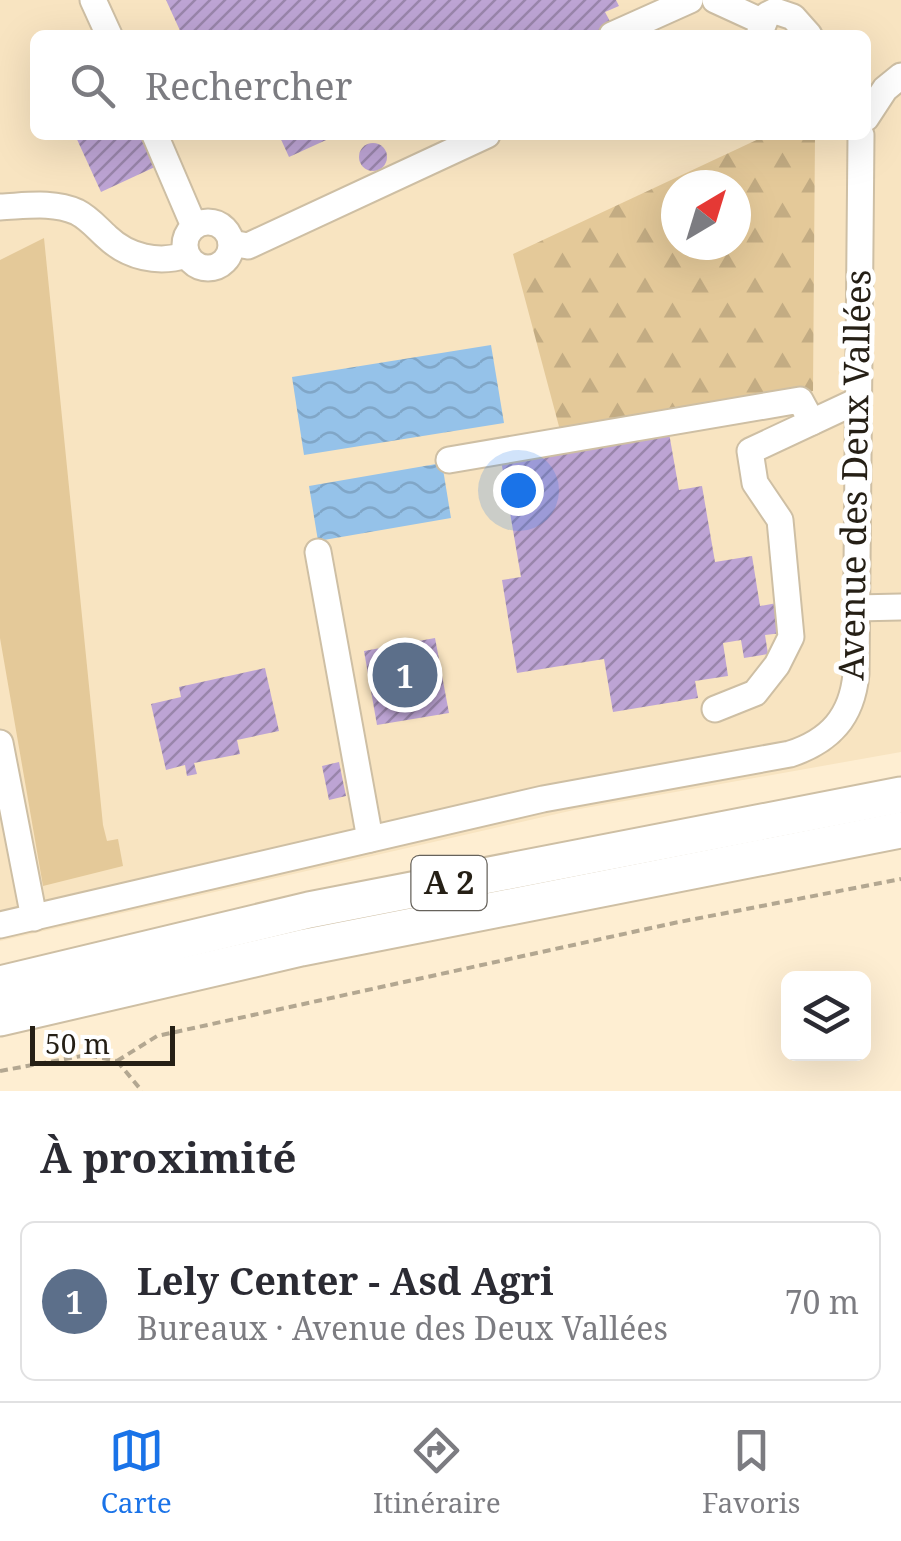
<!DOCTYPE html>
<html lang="fr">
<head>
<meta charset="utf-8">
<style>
  :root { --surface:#fff; --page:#f7f7f7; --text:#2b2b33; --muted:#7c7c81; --line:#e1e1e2; --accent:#1a73e8 }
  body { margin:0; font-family:"Noto Serif",serif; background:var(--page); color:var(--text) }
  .controls { position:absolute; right:30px; bottom:30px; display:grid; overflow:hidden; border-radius:15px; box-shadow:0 10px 40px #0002 }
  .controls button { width:90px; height:90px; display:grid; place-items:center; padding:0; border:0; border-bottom:2px solid var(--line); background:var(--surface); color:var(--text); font:50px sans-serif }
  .compass { position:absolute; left:661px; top:170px; width:90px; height:90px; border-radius:50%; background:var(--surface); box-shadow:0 10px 40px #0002; rotate:38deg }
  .scale { position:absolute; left:30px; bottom:25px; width:145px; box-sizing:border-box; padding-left:10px; border:5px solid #251f15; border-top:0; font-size:28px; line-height:35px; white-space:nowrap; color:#251f15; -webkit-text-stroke:8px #fff; paint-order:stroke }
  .you { position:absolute; left:518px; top:490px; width:35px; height:35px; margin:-25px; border:8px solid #fff; border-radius:50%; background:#1a73e8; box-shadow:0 0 0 15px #1a73e833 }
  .badge { display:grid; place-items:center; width:65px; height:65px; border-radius:50%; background:var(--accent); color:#fff; font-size:32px; font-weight:700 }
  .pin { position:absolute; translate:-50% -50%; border:5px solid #fff; box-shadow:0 2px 10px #0006 }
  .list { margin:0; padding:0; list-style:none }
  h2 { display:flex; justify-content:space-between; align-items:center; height:130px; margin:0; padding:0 40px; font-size:42px }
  h2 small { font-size:32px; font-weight:400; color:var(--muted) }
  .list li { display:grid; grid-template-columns:65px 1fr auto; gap:30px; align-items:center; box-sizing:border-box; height:160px; margin:0 20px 20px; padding:0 20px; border:2px solid var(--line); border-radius:15px }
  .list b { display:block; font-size:38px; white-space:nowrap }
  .list p { margin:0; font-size:32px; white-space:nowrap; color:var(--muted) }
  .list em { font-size:32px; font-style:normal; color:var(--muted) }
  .icon { flex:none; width:55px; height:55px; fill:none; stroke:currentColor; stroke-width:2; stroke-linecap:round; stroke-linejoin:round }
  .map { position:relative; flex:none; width:901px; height:1091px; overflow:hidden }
  .search { position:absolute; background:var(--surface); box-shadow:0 10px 40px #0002; left:30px; right:30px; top:30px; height:110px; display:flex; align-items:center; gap:25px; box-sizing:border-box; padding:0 35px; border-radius:15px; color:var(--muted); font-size:38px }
  .sheet { height:310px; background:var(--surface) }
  nav { display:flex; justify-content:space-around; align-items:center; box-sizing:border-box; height:140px; border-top:2px solid var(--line); background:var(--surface); font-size:28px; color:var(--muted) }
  nav a { display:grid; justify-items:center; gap:5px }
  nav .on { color:var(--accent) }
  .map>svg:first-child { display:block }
  .built { fill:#f8e4c1; fill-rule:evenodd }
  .grass { fill:#e4c999 }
  .forest { fill:url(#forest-firs); fill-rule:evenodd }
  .water { fill:url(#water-waves) }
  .building { fill:url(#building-hatch) }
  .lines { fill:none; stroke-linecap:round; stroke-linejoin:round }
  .minor-casing { stroke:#cebfa4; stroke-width:29 }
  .highway-casing { stroke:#cebfa4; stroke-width:39 }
  .path { stroke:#b3a791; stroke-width:4; stroke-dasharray:8 5; stroke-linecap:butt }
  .minor { stroke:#fff; stroke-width:25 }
  .highway { stroke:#fff; stroke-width:35 }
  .labels { text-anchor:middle; stroke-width:10; stroke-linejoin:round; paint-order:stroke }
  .shield { fill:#fff; stroke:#66625b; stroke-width:2.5 }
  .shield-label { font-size:32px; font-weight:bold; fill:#251f15 }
  .street-label { font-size:35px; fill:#251f15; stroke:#fff }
</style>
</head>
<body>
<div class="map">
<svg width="901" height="1091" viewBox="0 0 901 1091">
  <defs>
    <pattern id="forest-firs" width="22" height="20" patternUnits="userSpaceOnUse" patternTransform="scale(2.5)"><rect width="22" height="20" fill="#e4c999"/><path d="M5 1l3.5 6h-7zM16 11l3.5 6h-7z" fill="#c3ac83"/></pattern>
    <pattern id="water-waves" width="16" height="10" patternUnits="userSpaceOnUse" patternTransform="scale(2.5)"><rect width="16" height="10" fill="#95c2e9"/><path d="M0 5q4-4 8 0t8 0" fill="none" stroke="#80a6c7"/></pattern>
    <pattern id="building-hatch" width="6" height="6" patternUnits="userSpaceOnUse" patternTransform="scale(2.5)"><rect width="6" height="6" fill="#bda4d4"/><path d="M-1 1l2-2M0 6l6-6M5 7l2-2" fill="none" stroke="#9985ab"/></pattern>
  </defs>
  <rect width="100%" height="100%" fill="#feeed2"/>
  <path class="built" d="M0,0H901V752L574,810L0,941ZM35,35H866V135H35ZM676,185H736V245H676Z"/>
  <path class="grass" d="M44,238L103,825L107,841L118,839L123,866L43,886L0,638V260Z"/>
  <path class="forest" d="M767,135H815L813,391L561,434L513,254ZM676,185H736V245H676Z"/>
  <g class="water">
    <path d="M491,345L504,423L304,455L292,377Z"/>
    <path d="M442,463L451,518L318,541L309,486Z"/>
  </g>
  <g class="building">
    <path d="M166,0H616L619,6L605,12L612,25L589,35H568L566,30L555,35H182Z"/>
    <path d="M75,135H142L157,166L101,192Z"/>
    <path d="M279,135H337L289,157Z"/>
    <circle cx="373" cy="157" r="14"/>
    <path d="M669,433L679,490L702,486L715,562L752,556L760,606L777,603L782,633L765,635L768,654L744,658L741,640L723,643L728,676L695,681L698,698L613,712L604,659L517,673L502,580L521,577L501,460Z"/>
    <path d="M435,638L449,713L377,725L364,651Z"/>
    <path d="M265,668L279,731L237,740L240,754L194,763L197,774L187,776L185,765L166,770L151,704L181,697L179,687Z"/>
    <path d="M339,762L346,796L329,800L322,766Z"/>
  </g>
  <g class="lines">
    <defs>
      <g id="minor">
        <path d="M93,0L109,35"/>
        <path d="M715,0L763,22"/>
        <path d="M612,35L690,0"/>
        <path d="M759,35L767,15L775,11L793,17L809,35"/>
        <path d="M866,118L885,89L901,76"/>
        <path d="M155,135L194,226"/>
        <path d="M0,207C25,206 53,201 77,212C89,218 97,228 107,237C128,257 158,264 186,255"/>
        <circle cx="208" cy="245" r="23"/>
        <path d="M231,243L248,246L487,135"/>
        <path d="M449,460L800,400L812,422"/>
        <path d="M318,552L370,839"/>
        <path d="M856,608L901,607"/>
        <path d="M715,709L755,693L777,665L791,637L780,520L755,483L750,451L857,401"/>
        <path d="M0,743L34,918"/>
        <path d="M0,925L543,799L790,754C830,741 852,717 856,674L861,135"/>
      </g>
      <g id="highway">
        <path d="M0,984L309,910L901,795"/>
        <path d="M0,1018L301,948L901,830"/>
      </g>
    </defs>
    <use href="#minor" class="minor-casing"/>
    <use href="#highway" class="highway-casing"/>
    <g class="path">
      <path d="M117,1061L157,1036L674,923L901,879"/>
      <path d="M117,1061L142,1091"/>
      <path d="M0,1071L87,1055L117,1061"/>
    </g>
    <use href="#minor" class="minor"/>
    <use href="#highway" class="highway"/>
  </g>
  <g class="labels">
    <rect class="shield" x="411.5" y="856" width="75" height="54" rx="8"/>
    <g class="shield-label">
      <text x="449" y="894">A 2</text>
    </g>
    <g class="street-label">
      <text transform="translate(855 475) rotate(-89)" y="12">Avenue des Deux Vallées</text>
    </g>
  </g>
</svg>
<div class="controls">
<button><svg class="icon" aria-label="layers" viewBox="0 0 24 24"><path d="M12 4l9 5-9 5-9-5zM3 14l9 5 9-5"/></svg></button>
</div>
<svg class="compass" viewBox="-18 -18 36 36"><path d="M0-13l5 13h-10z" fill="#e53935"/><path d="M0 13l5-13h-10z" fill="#7c7c81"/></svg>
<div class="scale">50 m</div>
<div class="you"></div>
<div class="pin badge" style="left:405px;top:675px;background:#5c6f8a">1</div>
<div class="search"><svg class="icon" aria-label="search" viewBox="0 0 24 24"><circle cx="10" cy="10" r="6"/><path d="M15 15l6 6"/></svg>Rechercher</div>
</div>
<section class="sheet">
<h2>À proximité<small></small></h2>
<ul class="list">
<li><span class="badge" style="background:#5c6f8a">1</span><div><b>Lely Center - Asd Agri</b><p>Bureaux · Avenue des Deux Vallées</p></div><em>70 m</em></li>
</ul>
</section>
<nav>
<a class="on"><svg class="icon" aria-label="map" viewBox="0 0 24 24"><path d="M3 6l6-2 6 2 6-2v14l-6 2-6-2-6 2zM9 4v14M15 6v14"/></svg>Carte</a>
<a><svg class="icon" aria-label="directions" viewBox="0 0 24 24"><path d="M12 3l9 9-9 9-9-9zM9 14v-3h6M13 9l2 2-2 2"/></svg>Itinéraire</a>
<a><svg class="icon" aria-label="saved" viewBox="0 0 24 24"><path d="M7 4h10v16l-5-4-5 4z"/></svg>Favoris</a>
</nav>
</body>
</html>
